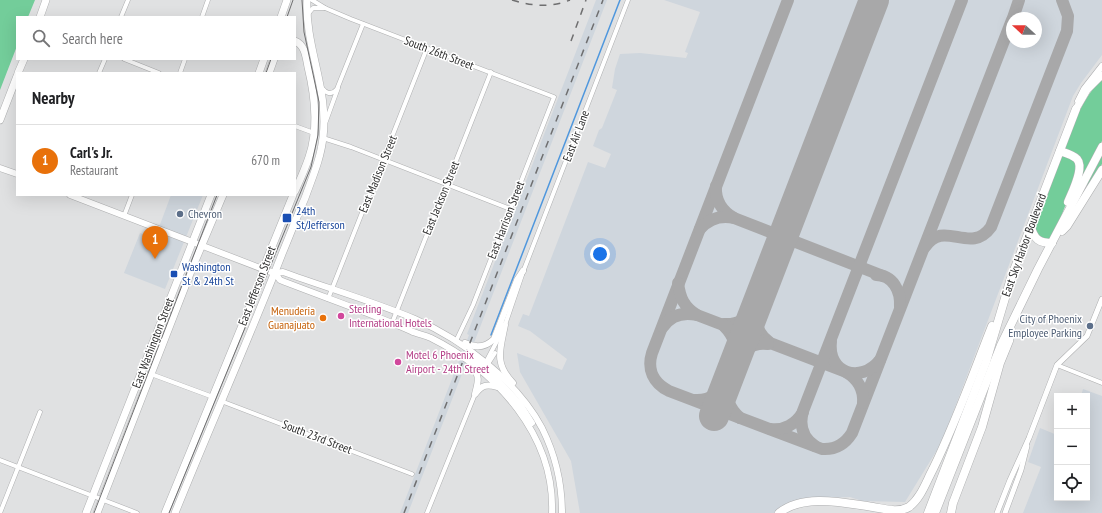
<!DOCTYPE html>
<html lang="en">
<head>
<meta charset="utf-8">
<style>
  :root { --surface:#fff; --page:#f6f6f6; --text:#202124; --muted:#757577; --line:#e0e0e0; --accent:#ae3b94 }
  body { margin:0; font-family:"PT Sans Narrow",sans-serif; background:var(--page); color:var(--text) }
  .controls { position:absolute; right:12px; bottom:12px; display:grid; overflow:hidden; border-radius:0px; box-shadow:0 4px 16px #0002 }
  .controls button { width:36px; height:36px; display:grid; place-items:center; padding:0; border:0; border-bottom:1px solid var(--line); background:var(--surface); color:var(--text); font:20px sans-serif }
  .compass { position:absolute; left:1006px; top:12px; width:36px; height:36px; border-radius:50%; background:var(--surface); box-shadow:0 4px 16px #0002; rotate:291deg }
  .you { position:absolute; left:600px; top:254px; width:14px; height:14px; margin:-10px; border:3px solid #fff; border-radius:50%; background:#1a73e8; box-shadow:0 0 0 6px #1a73e833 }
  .badge { display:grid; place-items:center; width:26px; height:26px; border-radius:50%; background:var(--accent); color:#fff; font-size:13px; font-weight:700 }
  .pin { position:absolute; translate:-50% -33px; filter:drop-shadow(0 1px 2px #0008) }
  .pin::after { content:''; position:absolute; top:21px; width:14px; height:12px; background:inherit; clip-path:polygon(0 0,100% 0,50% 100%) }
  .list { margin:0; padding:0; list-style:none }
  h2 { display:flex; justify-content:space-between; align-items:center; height:52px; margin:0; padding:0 16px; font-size:17px }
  h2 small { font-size:13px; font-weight:400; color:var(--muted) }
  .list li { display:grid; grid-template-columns:26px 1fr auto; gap:12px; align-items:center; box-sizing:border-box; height:72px; padding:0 16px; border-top:1px solid var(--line) }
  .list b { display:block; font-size:15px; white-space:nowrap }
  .list p { margin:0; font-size:13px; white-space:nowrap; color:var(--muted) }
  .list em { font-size:13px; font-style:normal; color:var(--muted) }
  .icon { flex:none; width:22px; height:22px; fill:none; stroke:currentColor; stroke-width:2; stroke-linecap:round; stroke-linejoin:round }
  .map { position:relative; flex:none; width:1102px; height:513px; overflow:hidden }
  .search { position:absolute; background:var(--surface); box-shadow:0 4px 16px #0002; left:16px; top:16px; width:280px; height:44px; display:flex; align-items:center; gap:10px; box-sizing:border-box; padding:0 14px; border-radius:0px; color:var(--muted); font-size:15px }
  .panel { position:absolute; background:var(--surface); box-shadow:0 4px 16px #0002; left:16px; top:72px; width:280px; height:124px; border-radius:0px }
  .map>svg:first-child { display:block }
  .built { fill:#cfd6dd; fill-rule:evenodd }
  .green { fill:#73cd9a }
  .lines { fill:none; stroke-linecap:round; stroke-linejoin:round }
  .stream { stroke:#4f97dd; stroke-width:1.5 }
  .taxiway { stroke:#a8a8a9; stroke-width:12 }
  .runway { stroke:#a8a8a9; stroke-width:30 }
  .minor-casing { stroke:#aeafb0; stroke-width:5 }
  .tertiary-casing { stroke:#aeafb0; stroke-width:6 }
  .secondary-casing { stroke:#aeafb0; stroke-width:7 }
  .primary-casing { stroke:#aeafb0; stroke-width:8 }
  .motorway-casing { stroke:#aeafb0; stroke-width:9 }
  .minor { stroke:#fff; stroke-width:4 }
  .tertiary { stroke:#fff; stroke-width:5 }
  .secondary { stroke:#fff; stroke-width:6 }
  .primary { stroke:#fff; stroke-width:7 }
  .motorway { stroke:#fff; stroke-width:8 }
  .tram { stroke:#6f6f70; stroke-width:1 }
  .rail { stroke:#6f6f70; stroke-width:1.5; stroke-dasharray:7 7; stroke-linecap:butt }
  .service-dot { fill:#5c6f8a; stroke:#fff; stroke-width:1.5 }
  .transit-dot { fill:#1a4fb4; stroke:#fff; stroke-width:1.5 }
  .hotel-dot { fill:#d1479c; stroke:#fff; stroke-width:1.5 }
  .food-dot { fill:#e8710a; stroke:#fff; stroke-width:1.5 }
  .labels { text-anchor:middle; stroke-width:3; stroke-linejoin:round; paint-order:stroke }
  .street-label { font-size:12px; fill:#2b2b2b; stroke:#fff }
  .transit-label { font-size:12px; fill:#164399; stroke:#fff; text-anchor:start }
  .service-label { font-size:12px; fill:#4e5e75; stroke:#fff; text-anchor:start }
  .hotel-label { font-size:12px; fill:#b23c85; stroke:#fff; text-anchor:start }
  .food-label { font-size:12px; fill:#c56008; stroke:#fff; text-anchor:end }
</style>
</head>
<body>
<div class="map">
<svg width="1102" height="513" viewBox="0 0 1102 513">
  <rect width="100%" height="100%" fill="#e0e1e2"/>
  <g class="built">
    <path d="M596,0H607L408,513H400L469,335L467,334Z"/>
    <path d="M664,0H1102V55L1081,83L1073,96L946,431L937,450L905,502L862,501L850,497L802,499L789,503L774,513H580L571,461L520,372L517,353L562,370L567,359L530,331L518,326L523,314L529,316L588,162L605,168L611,154L593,146L599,130L602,128L617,90L612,88L615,69L620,54L640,53L686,58L688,53L685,52L700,12ZM1012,18H1036V42H1012Z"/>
    <path d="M171,195H203L165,289L124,273L140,233L155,238Z"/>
    <path d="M1083,389L1102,396V513H1023L1041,467L1028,462L1040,428L1057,435V498H1087V396H1081Z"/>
  </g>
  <g class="green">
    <path d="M0,0H35L28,17H17V46L0,90Z"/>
    <path d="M1102,78V141L1082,179C1085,158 1082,158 1064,149C1074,122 1082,100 1102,78Z"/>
    <path d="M1102,153V164L1088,185L1086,184Z"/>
    <path d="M1063,156L1075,158L1078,172L1059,222L1050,239L1039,238L1036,230V226C1045,204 1052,180 1061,157Z"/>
  </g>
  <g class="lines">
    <path class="stream" d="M491,335L620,0"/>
    <g class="taxiway">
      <path d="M788,0L652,353C647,369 653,383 669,391L822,449C835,450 845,444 852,433L1012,20"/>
      <path d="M1013,18L1019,0"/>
      <path d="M716,186C715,201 722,211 734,218"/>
      <path d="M700,229C709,219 720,215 734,218L883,276"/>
      <path d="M925,247C944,218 970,256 991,227L1067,31L1068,16L1062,0"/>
      <path d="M876,275C893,275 901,291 900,307"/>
      <path d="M678,283C680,298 684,307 697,315"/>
      <path d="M757,305C754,320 756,333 769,342"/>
      <path d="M724,324C739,325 748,318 757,306"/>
      <path d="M724,326C734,336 738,347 736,361"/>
      <path d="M663,327C671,315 683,312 697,315L846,372"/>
      <path d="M831,341C827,374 861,384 880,360"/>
      <path d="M736,361C743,349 754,342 768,344"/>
      <path d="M846,372C858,379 864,390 863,403"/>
      <path d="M728,381C725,396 728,407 740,418"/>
      <path d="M695,400C711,401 721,392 729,379"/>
      <path d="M770,429C784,431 796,424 803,412"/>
      <path d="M815,446C803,438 799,425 803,411L962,0"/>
    </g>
    <path class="runway" d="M714,416L874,0"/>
    <defs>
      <g id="minor">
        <path d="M312,0L325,8L351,19L554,97L473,305L456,341"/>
        <path d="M308,14L313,8H325"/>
        <path d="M121,17L128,0"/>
        <path d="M202,17L208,0"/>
        <path d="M124,59L159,73"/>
        <path d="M99,73L105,59"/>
        <path d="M180,73L185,59"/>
        <path d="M322,88C326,93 331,96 337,89L363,24"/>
        <path d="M326,121L338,88"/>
        <path d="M295,126L314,133"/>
        <path d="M323,138L351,147L510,209"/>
        <path d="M124,216L132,195"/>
        <path d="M523,272L628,0"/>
        <path d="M328,299L427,48"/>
        <path d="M392,323L491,72"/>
        <path d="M504,328L522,275"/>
        <path d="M486,362L497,341L503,325"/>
        <path d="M488,364L495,353"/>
        <path d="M1057,365L1102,383"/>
        <path d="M151,374L213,397"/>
        <path d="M221,401L412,474"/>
        <path d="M0,460L137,513"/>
        <path d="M0,513L40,412"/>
        <path d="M427,513L475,394"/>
      </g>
      <g id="tertiary">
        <path d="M997,513L1010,480L1029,438L1057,365L1087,336L1102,299"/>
        <path d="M1005,513L1021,470L1027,446"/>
      </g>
      <g id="secondary">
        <path d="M1078,101L1084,89L1102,66"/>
        <path d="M0,168L17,174"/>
        <path d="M70,195L268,271L275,273L283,272C327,288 372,301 415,319C463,340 517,381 542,428C555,454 562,484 562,513"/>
        <path d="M275,273L280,280C323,297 368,312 411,331C417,334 424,335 431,338C497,371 555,436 552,513"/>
        <path d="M505,325C500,350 494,363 513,383"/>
        <path d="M465,343C475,348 485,348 494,339L517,280L523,271"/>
        <path d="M470,357L479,364H488"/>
        <path d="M487,366L492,374L520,404L532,423"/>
        <path d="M473,369C481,376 477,385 475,394"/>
        <path d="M476,393C482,385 487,384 497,387"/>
      </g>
      <g id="primary">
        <path d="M40,17L46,0"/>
        <path d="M281,17L287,0"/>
        <path d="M295,41C305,45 306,57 308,67C315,96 319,128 309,157C305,169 300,180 295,191"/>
        <path d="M18,73L24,59"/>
        <path d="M259,73L264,59"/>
        <path d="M269,73L274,59"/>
        <path d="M1076,109L1087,90L1102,75"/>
        <path d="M0,120L17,76"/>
        <path d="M86,513L211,195"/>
        <path d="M97,513L193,266L223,195"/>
        <path d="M165,513L257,289L267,259L293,195"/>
        <path d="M175,513C210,426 248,341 282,254C290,235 297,216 305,198C312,178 321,158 323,137C329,90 305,47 307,0"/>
      </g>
      <g id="motorway">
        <path d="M1060,151C1066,153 1073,155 1077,159C1085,168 1072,192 1068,202"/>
        <path d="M1031,227C1034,239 1039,243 1052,243"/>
        <path d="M1062,231L1067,226L1102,170"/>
        <path d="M779,513C804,493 845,503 873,507C885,509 898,513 909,507C921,498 926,482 933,469C956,422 973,374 992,326"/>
        <path d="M928,513L986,362L1011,278L1076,109"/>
        <path d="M935,513L1001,345L1038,269L1102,147"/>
        <path d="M951,513L953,503L982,427L1000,363L1009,341L1011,330"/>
      </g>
    </defs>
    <use href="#minor" class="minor-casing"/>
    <use href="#tertiary" class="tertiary-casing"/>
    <use href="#secondary" class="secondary-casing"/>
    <use href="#primary" class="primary-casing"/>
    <use href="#motorway" class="motorway-casing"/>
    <use href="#minor" class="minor"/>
    <use href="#tertiary" class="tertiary"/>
    <use href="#secondary" class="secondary"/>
    <use href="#primary" class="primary"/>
    <use href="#motorway" class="motorway"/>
    <g class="tram">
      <path d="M287,17L293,0"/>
      <path d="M266,73L271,59"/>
      <path d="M94,513L217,195"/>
      <path d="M169,513L311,167L318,135L319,102L304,32L302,0"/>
    </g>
    <g class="rail">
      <path d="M512,0C532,6 550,8 570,0"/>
      <path d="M571,41L586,0"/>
      <path d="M404,513L603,0"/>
    </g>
  </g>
  <g class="service-dot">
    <circle cx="180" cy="214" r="4"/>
    <circle cx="1090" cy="326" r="4"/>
  </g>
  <g class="transit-dot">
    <rect x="282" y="213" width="10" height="10" rx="2"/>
    <rect x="170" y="270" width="8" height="8" rx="2"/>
  </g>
  <g class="hotel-dot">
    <circle cx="341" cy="316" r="4"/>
    <circle cx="398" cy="362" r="4"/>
  </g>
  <circle class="food-dot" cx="323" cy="318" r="4"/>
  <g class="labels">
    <g class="street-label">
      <text transform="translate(439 53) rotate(21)" y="4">South 26th Street</text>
      <text transform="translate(576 136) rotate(-69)" y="4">East Air Lane</text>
      <text transform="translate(378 174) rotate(-68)" y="4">East Madison Street</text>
      <text transform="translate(441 198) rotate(-68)" y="4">East Jackson Street</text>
      <text transform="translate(506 220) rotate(-69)" y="4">East Harrison Street</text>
      <text transform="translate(1024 245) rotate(-70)" y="4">East Sky Harbor Boulevard</text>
      <text transform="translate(257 286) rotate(-69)" y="4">East Jefferson Street</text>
      <text transform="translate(153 343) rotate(-69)" y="4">East Washington Street</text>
      <text transform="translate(317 437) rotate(21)" y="4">South 23rd Street</text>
    </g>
    <g class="transit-label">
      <text x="296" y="215">24th<tspan x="296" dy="14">St/Jefferson</tspan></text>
      <text x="182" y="271">Washington<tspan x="182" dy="14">St &amp; 24th St</tspan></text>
    </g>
    <g class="service-label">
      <text x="188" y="218">Chevron</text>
      <text x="1082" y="323" text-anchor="end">City of Phoenix<tspan x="1082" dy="14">Employee Parking</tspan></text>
    </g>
    <g class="hotel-label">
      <text x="349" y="313">Sterling<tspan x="349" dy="14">International Hotels</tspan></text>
      <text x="406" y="359">Motel 6 Phoenix<tspan x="406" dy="14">Airport - 24th Street</tspan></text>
    </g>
    <g class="food-label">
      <text x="315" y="315">Menuderia<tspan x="315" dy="14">Guanajuato</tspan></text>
    </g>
  </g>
</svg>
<div class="controls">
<button>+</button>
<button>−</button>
<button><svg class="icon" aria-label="locate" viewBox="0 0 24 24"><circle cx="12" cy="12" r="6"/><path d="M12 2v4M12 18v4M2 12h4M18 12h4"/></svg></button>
</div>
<svg class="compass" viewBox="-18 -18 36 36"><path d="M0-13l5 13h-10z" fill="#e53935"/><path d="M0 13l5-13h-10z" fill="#757577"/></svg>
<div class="you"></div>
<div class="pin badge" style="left:155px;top:259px;background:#e8710a">1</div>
<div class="search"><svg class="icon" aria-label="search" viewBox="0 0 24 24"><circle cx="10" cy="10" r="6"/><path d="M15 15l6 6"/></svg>Search here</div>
<section class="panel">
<h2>Nearby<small></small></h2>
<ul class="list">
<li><span class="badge" style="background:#e8710a">1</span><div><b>Carl's Jr.</b><p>Restaurant</p></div><em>670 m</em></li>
</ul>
</section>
</div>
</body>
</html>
